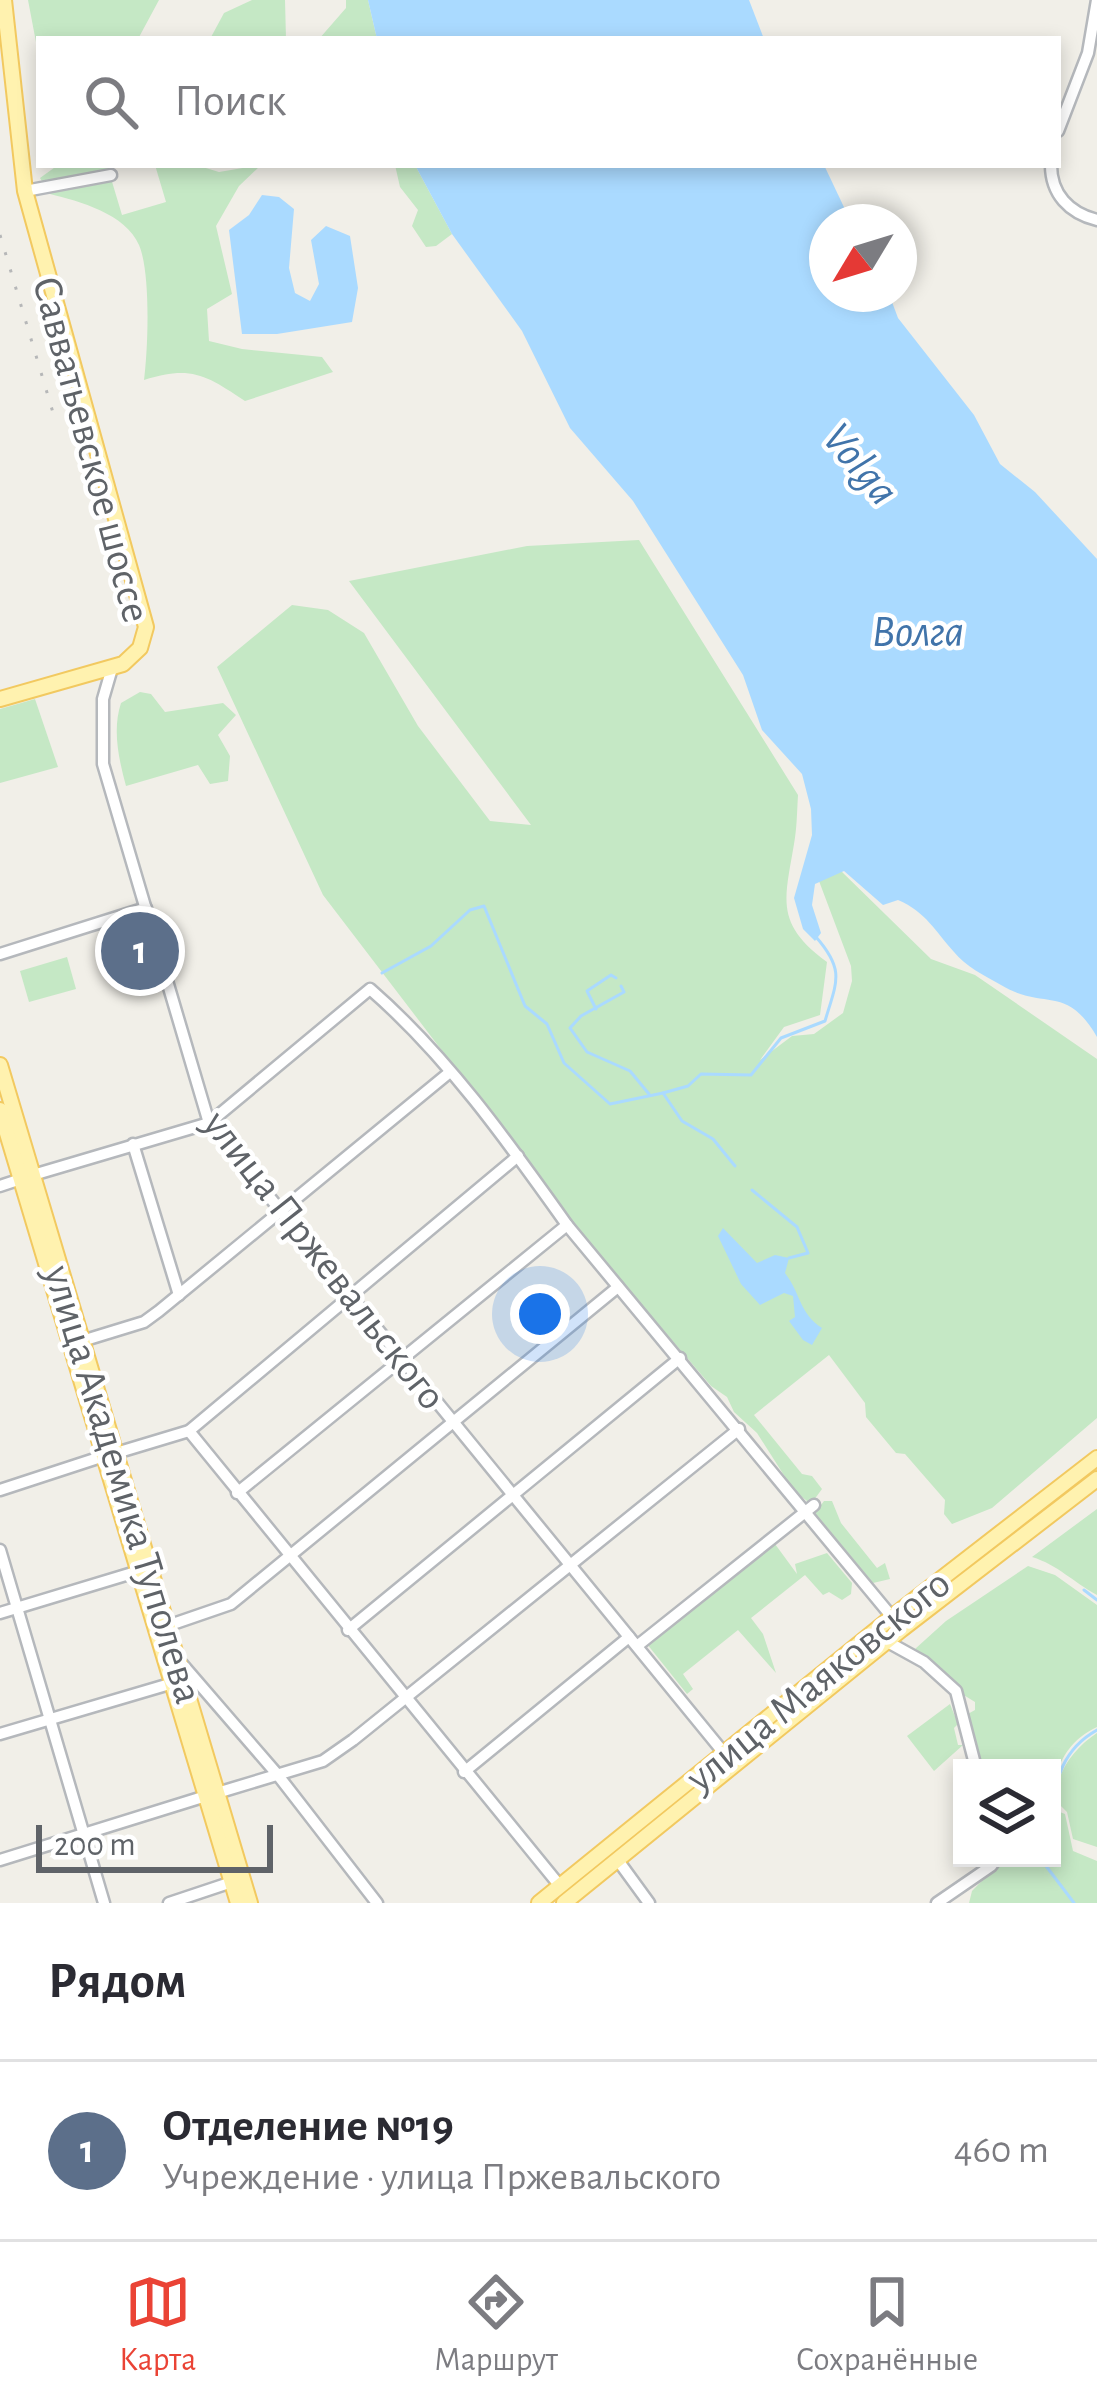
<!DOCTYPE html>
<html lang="ru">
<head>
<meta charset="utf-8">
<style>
  :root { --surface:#fff; --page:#f2f2f3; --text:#2b2b33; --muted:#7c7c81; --line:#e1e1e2; --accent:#ea4335 }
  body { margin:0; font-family:"Alegreya Sans",sans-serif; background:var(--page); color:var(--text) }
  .controls { position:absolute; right:36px; bottom:36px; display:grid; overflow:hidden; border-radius:0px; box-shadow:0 6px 18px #0003 }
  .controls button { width:108px; height:108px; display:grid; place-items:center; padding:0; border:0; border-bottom:3px solid var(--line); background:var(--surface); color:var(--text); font:60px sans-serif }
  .compass { position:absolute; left:809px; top:204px; width:108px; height:108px; border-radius:50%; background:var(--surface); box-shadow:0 6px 18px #0003; rotate:232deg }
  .scale { position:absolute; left:36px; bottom:30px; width:237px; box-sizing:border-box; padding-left:12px; border:6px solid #5f6368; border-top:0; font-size:33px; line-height:42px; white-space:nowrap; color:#5f6368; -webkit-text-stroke:9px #fff; paint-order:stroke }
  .you { position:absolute; left:540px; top:1314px; width:42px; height:42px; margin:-30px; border:9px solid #fff; border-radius:50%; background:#1a73e8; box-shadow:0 0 0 18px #1a73e833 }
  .badge { display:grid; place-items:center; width:78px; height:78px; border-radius:50%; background:var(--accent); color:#fff; font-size:39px; font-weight:700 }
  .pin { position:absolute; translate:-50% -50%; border:6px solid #fff; box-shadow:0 3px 12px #0006 }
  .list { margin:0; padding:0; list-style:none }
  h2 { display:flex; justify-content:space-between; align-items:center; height:156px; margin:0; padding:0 48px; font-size:51px }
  h2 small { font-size:39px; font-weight:400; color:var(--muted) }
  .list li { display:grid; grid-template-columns:78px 1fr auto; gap:36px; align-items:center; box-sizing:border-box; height:180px; padding:0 48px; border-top:3px solid var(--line) }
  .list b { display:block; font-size:45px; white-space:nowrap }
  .list p { margin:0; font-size:39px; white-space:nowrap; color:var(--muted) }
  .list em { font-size:39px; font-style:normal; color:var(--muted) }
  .icon { flex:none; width:66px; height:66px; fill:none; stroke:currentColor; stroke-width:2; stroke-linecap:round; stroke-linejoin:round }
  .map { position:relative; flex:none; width:1097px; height:1903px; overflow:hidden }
  .search { position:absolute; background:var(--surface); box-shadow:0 6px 18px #0003; left:36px; right:36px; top:36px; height:132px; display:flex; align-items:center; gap:30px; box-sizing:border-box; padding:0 42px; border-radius:0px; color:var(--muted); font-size:45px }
  .sheet { height:336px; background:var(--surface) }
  nav { display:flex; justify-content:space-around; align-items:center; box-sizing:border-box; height:168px; border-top:3px solid var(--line); background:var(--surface); font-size:33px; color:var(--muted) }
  nav a { display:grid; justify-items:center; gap:6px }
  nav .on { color:var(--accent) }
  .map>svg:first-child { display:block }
  .green { fill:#c5e8c5 }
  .water { fill:#aadaff }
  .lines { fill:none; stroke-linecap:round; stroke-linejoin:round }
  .stream { stroke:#aadaff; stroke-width:3 }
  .minor-casing { stroke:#b5b8bc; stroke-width:15 }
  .major-casing { stroke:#f2c960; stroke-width:18 }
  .minor { stroke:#fff; stroke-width:10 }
  .major { stroke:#fff2af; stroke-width:14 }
  .rail { stroke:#b6b7b8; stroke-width:3; stroke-dasharray:3 15; stroke-linecap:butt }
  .labels { text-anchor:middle; stroke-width:9; stroke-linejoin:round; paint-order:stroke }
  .street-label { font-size:42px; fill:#5f6368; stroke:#fff }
  .water-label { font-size:45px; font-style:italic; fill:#4174aa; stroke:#fff }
</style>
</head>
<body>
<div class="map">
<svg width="1097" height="1903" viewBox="0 0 1097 1903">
  <rect width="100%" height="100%" fill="#f1efe8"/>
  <g class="green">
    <path d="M28,0H159L138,39H39V58Z"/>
    <path d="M252,0H285L286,39H210L224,13Z"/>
    <path d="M346,0H368L377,39H319L346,8Z"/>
    <path d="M58,165H107L122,215L166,202L155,165H196L219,172L261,165L239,186L216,226L232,294L207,309L209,341L242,349L322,357L333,372L245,401C206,375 191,365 144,380C148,350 151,273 139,245C126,214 79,201 50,194L40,178Z"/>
    <path d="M395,165H415L452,234L436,246L426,247L412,226L418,210L400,187Z"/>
    <path d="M639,540L798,795C797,811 797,828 794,844C785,899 774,923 827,962L820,1015L784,1027L760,1060L792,1036L814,1034L843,1013L852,981L851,966L819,881L840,870L931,959L975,975L1097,1059V1418L992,1508L952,1524L944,1514L945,1500L905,1454L896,1453L866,1417L865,1403L829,1355L754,1415L802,1474L812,1476L822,1489L811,1504L794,1491L757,1433L734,1412L727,1397L711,1386L589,1243L323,895L217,667L292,605L328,610L364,633L418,726L490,821L531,825L349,581L527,546Z"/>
    <path d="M140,692L151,694L165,712L223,703L236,715L218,735L230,756L228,781L210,784L198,765L126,786C119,760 112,730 121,703Z"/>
    <path d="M35,699L58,767L0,783V709Z"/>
    <path d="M67,957L76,989L29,1002L20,971Z"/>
    <path d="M824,1501H832L841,1523L877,1568L885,1563L890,1579L873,1583L815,1513Z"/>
    <path d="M1097,1509V1595C1073,1582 1058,1565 1032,1557Z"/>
    <path d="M771,1544H775L797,1574L795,1564L827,1553L852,1583L851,1594L842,1600L829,1592L823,1595L805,1575L751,1618L763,1634L776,1673L738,1630L683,1674L693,1689L687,1694L647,1644Z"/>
    <path d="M1028,1566L1055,1575L1097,1605V1727C1070,1740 1061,1758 1052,1785V1768H979L966,1715L975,1710V1702L962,1694L915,1649L946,1621Z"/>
    <path d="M950,1704L958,1724L954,1728L958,1745H963L934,1771L907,1736Z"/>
    <path d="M1097,1733V1847L1073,1839L1067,1812L1056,1801C1055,1773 1074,1748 1097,1733Z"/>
    <path d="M1052,1809L1065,1814L1073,1851L1097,1861V1903H969L972,1891L1004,1858H1052Z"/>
  </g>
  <g class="water">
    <path d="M368,0H749L764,39H377Z"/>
    <path d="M415,165H824L851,222H827V294H889L898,318L974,415L1000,464L1035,492L1097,559V1037C1066,983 1044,1011 1001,985C985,976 965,966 954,952C935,931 926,912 898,900L883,905L844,871L815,884L812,905L821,933L815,941L803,929L794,898L812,835L811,809L802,774L762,730L743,675L633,501L570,428L522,331L452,234Z"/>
    <path d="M262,195L279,197L294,209L289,268L295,293L310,301L319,284L311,240L326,226L350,236L358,288L352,322L277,334H242L229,230L249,215Z"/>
    <path d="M723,1228L757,1263L775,1255L789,1258L785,1273C801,1294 799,1313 822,1328L812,1345L803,1340L789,1321L795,1317L793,1296L784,1293L760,1305L741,1284L718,1236Z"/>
  </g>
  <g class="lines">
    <g class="stream">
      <path d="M382,973L431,946L470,910L484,906L525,1006L547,1024L564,1063L610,1104L663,1093"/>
      <path d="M621,986L624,992L581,1016L570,1028L587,1052L630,1071L649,1094"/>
      <path d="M596,1009L587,991L611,975L616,978"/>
      <path d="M735,1166L713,1139L682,1121L663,1093L688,1086L701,1074L751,1075L781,1038L825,1021C837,981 845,970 816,937"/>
      <path d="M752,1190L797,1227L808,1253L789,1258"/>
      <path d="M1084,1590L1097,1600"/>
      <path d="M1052,1814C1055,1779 1063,1749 1097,1730"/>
      <path d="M1040,1858L1074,1903"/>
    </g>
    <defs>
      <g id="minor">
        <path d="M1058,131L1088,53L1097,0"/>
        <path d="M1051,165C1051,194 1069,213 1097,220"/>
        <path d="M25,191L111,175"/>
        <path d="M112,668L103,699V764L209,1123L728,1758"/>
        <path d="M0,954L146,908"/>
        <path d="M133,1144L179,1295"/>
        <path d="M33,1175L209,1123L370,989C447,1056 508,1142 567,1225L892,1617"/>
        <path d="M0,1186L21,1179"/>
        <path d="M82,1341L144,1322L159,1311L450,1072"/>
        <path d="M189,1431L560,1886"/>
        <path d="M116,1453L189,1431L518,1156"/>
        <path d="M0,1490L104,1456"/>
        <path d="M237,1493L567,1225"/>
        <path d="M0,1550L104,1903"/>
        <path d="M0,1613L139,1571"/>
        <path d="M167,1626L231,1604L618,1287"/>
        <path d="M348,1630L680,1358"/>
        <path d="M886,1641L924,1662L956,1691L976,1768"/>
        <path d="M637,1646L814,1505"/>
        <path d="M182,1664L277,1774L377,1903"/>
        <path d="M0,1734L173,1683"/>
        <path d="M464,1772L629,1637"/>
        <path d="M217,1793L323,1761L353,1740L739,1429"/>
        <path d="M617,1859L649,1903"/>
        <path d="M0,1860L206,1796"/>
        <path d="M169,1903L232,1882"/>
        <path d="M937,1903L991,1866L997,1858"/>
      </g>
      <g id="major">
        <path d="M0,699L123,664L140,648L146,627L25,191L4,0"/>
        <path d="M0,1065L250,1903"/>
        <path d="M0,1110L238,1903"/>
        <path d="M539,1903L892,1617L1097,1458"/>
        <path d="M564,1903L902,1629L1097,1479"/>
      </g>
    </defs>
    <use href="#minor" class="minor-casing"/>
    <use href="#major" class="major-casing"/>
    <use href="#minor" class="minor"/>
    <use href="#major" class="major"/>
    <path class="rail" d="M0,235L54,416"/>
  </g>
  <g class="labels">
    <g class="street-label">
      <text transform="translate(93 449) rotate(75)" y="15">Савватьевское шоссе</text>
      <text transform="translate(326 1259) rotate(52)" y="15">улица Пржевальского</text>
      <text transform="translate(125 1484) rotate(73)" y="15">улица Академика Туполева</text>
      <text transform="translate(817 1679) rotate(-39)" y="15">улица Маяковского</text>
    </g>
    <g class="water-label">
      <text transform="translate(862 463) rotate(50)" y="16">Volga</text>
      <text x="918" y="646">Волга</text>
    </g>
  </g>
</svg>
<div class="controls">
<button><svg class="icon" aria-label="layers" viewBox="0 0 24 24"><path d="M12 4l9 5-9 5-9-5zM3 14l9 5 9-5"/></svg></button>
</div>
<svg class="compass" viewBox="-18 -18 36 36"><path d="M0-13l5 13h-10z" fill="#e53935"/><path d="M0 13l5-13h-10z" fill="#7c7c81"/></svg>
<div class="scale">200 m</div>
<div class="you"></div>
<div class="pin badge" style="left:140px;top:951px;background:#5c6f8a">1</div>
<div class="search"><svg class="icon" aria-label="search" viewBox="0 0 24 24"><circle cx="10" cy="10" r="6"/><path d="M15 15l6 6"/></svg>Поиск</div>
</div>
<section class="sheet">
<h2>Рядом<small></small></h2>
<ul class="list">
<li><span class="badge" style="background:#5c6f8a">1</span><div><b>Отделение №19</b><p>Учреждение · улица Пржевальского</p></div><em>460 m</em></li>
</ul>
</section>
<nav>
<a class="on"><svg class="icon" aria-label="map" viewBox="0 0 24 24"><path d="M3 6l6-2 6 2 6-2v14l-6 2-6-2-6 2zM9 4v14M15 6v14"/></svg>Карта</a>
<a><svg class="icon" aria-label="directions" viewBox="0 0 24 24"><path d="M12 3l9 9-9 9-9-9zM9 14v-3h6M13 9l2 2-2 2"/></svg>Маршрут</a>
<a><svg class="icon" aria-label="saved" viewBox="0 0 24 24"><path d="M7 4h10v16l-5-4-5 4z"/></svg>Сохранённые</a>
</nav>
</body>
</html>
